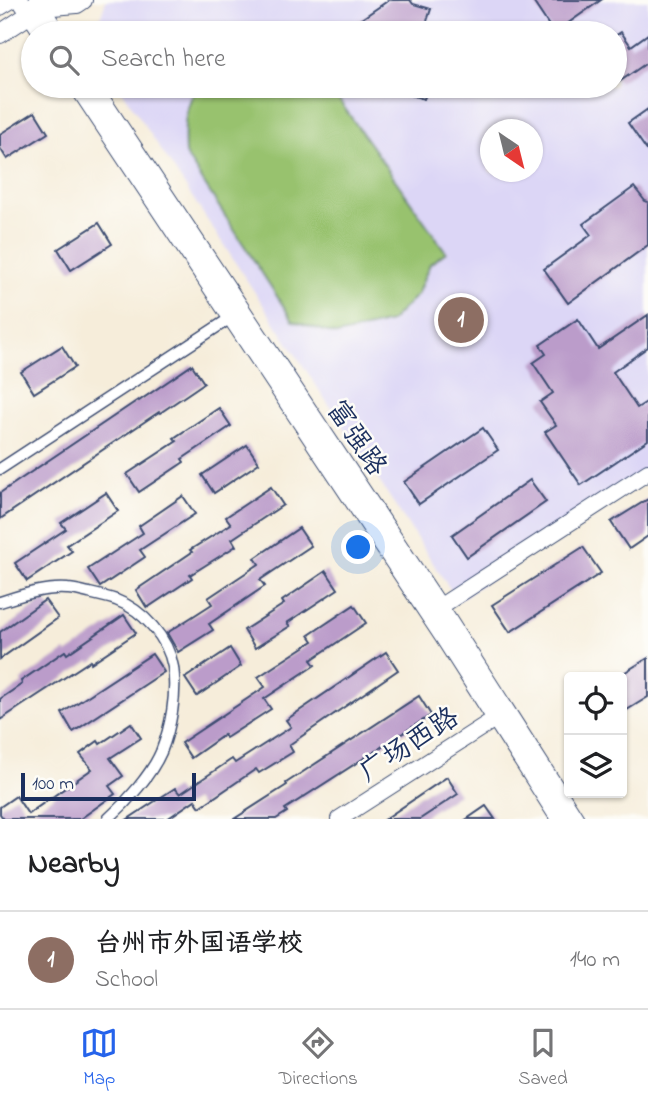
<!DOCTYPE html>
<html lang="en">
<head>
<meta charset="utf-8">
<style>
  :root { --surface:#fff; --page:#f6f6f6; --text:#202124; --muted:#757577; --line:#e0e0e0; --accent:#2563eb }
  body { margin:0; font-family:"Indie Flower","LXGW WenKai TC",sans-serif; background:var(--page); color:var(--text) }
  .controls { position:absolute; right:21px; bottom:21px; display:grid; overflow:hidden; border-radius:7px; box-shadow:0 2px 5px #0004 }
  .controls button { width:63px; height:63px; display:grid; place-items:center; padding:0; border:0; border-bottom:2px solid var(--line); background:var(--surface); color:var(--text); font:35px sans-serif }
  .compass { position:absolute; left:480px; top:119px; width:63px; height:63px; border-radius:50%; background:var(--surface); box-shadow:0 2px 5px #0004; rotate:145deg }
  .scale { position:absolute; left:21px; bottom:18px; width:175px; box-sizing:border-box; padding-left:7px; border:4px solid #1b2f5e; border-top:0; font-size:19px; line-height:24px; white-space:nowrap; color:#1b2f5e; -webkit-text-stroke:5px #fdfcf7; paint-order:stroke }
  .you { position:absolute; left:359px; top:548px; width:24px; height:24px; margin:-18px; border:5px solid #fff; border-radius:50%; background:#1a73e8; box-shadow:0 0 0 10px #1a73e833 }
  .badge { display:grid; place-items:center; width:46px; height:46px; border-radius:50%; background:var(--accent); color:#fff; font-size:23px; font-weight:700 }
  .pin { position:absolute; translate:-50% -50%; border:4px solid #fff; box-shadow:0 2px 7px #0006 }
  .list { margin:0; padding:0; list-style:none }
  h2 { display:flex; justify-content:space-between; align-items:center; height:91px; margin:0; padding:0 28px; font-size:30px }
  h2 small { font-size:23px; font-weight:400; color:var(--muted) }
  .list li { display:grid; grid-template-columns:46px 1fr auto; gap:21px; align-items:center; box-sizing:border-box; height:98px; padding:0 28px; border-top:2px solid var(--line) }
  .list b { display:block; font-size:26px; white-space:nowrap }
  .list p { margin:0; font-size:23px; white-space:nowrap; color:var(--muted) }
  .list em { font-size:23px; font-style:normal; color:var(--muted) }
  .icon { flex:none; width:38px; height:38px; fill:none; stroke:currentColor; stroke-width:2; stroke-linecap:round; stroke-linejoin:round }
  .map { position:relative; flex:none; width:648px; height:819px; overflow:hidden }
  .search { position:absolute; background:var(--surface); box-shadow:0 2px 5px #0004; left:21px; right:21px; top:21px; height:77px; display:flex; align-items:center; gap:18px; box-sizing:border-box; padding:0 24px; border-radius:38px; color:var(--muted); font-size:26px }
  .sheet { height:189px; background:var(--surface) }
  nav { display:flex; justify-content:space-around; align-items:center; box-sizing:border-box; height:98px; border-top:2px solid var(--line); background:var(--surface); font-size:19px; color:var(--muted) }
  nav a { display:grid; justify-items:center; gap:4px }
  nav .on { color:var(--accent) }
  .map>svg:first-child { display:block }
  .built { fill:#dcd6f6; fill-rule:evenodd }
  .grass { fill:#98c26e; stroke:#5a7866; stroke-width:2 }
  .building { fill:#bb9cca }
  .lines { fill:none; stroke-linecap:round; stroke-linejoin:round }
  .street-casing { stroke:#3c4c71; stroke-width:13 }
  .secondary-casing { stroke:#3c4c71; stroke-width:18 }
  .primary-casing { stroke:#3c4c71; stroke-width:20 }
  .highway-casing { stroke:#3c4c71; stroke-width:22 }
  .street { stroke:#fff; stroke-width:10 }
  .secondary { stroke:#fff; stroke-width:16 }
  .primary { stroke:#fff; stroke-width:18 }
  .highway { stroke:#fff; stroke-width:19 }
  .labels { text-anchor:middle; stroke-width:5; stroke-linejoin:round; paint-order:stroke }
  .street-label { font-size:28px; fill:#1b2f5e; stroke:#fdfcf7 }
</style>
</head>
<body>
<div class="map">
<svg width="648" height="819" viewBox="0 0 648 819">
  <rect width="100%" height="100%" fill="#fdfcf7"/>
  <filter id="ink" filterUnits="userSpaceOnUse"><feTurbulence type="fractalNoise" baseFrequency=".0143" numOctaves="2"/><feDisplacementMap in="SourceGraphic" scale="14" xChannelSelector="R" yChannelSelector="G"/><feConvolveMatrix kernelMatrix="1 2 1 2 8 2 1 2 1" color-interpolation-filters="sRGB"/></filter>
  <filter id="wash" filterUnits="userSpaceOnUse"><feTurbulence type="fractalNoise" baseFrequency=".00686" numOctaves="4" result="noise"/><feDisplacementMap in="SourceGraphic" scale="28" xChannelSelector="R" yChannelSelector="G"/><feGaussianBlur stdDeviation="1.57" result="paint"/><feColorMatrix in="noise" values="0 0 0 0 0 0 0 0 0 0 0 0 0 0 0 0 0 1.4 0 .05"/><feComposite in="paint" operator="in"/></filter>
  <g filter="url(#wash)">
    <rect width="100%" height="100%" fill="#f6edda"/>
    <path class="built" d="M106,0H648V469L458,601L119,86H615V33H95ZM490,130H532V172H490Z"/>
    <path class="grass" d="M200,86H329L446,252L430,264L417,295L390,322L337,335L293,321L185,154C184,132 183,102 200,86Z"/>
    <g id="blocks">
      <g class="building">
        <path d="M389,0H410L413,4L431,9L423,33H341Z"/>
        <path d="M532,0H601L554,33Z"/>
        <path d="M621,32L631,46L648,34V62L619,82L615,77V36Z"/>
        <path d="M388,86H429L424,99L387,88Z"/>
        <path d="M648,109V152L628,123Z"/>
        <path d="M35,112L48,133L7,159L0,148V134Z"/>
        <path d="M634,187L645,201L648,202V245L568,303L544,269L591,235L583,224Z"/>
        <path d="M99,223L112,244L71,270L58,249Z"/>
        <path d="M648,315V347L613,372L637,408L648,401V440L581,485L545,432L556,425L540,402L553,393L533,363L546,354L540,345L578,319L598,349Z"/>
        <path d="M62,346L75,367L34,393L21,372Z"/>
        <path d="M192,365L204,383L160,413L159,412L0,519V493L138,400L139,401Z"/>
        <path d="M219,408L231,426L182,459L184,462L139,492L127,474L177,441L174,438Z"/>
        <path d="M483,428L498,450L419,504L404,482Z"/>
        <path d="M247,445L259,463L214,493L202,475Z"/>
        <path d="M530,480L546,502L467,557L452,535Z"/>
        <path d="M271,487L283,505L232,539L236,546L190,575L192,578L147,608L136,590L192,552L190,550L231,524L226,517Z"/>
        <path d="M106,493L118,511L67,545L72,551L27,581L15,563L66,529L61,523Z"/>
        <path d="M183,496L195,514L140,550L145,557L100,587L88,569L143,533L139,526Z"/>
        <path d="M648,499V536L629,549L611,522Z"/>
        <path d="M299,528L311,546L260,580L265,586L209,624L213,630L178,652L167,633L212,604L208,598L259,564L255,558Z"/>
        <path d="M583,547L601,573L510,632L492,605Z"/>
        <path d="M326,571L338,589L287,623L290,626L255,648L244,630L284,604L282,601Z"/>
        <path d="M45,600L58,618L0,659V632Z"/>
        <path d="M354,605L366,623L311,660L315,665L264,699L271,709L226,738L224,735L191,758L181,743L265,687L258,677L313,641L309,635Z"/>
        <path d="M124,615L136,633L91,663L90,661L0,720V699L22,684L21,681L65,651L67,654Z"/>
        <path d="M230,648L241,666L197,696L185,678Z"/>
        <path d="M386,652L398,670L289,745L293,752L259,773L256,769L200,807L195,800L167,819H128L175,788L180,794L232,759L235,763L291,727L286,720Z"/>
        <path d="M152,654L164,672L73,732L62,713Z"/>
        <path d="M648,658V697L622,713V674Z"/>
        <path d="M419,696L431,715L285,809L287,812L276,819H234L287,785L286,783Z"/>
        <path d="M131,723L141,738L110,758L123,776L109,786L115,794L80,819H4L0,814V807L16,796L28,814L92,769L80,754L98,741L100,744Z"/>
        <path d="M447,777L458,794L420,819H385Z"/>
        <path d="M486,806L495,819H467Z"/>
      </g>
    </g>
  </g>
  <g filter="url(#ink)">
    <use href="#blocks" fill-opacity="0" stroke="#3c4c71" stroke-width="2"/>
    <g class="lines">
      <defs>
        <g id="street">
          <path d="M0,469L232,317"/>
          <path d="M0,602C22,595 45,587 68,589C75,589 83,592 89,593C98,595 107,597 116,600C143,610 168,638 173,667C177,694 171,727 161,752C151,775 127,802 108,819"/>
        </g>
        <g id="secondary">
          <path d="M20,0L42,33"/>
          <path d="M36,0L58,33"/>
          <path d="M77,86L443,637L559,819"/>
          <path d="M93,86L440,607L576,819"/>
          <path d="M430,613L648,472"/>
          <path d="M339,819L504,713"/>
        </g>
        <g id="primary">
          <path d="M0,6L10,0"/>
          <path d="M0,34L41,7L77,4L83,0"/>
        </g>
        <path id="highway" d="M41,7L51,0"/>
      </defs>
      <use href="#street" class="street-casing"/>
      <use href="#secondary" class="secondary-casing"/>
      <use href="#primary" class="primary-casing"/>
      <use href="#highway" class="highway-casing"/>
      <use href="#street" class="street"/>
      <use href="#secondary" class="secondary"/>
      <use href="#primary" class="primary"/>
      <use href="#highway" class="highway"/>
    </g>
  </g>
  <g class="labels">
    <g class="street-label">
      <text transform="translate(358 437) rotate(56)" y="10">富强路</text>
      <text transform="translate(408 743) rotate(-33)" y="10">广场西路</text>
    </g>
  </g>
</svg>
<div class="controls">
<button><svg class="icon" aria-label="locate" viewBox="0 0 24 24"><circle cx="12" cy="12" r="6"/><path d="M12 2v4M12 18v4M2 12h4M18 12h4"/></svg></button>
<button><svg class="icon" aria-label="layers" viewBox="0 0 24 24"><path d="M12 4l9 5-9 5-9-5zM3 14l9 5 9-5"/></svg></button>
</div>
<svg class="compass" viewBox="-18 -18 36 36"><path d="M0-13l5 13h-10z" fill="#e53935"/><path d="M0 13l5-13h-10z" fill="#757577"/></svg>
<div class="scale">100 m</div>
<div class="you"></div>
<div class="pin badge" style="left:461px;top:320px;background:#8d6e63">1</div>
<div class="search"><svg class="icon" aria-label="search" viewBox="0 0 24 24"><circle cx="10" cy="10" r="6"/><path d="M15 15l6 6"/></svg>Search here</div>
</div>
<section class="sheet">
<h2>Nearby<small></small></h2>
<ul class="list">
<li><span class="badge" style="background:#8d6e63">1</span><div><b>台州市外国语学校</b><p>School</p></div><em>140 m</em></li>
</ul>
</section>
<nav>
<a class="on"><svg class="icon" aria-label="map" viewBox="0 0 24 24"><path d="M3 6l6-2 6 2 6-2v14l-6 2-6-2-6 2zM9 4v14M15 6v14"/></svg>Map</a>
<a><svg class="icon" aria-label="directions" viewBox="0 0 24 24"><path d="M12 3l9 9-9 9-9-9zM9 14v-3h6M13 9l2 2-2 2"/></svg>Directions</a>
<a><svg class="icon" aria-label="saved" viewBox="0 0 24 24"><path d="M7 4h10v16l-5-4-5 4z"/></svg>Saved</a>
</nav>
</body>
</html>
